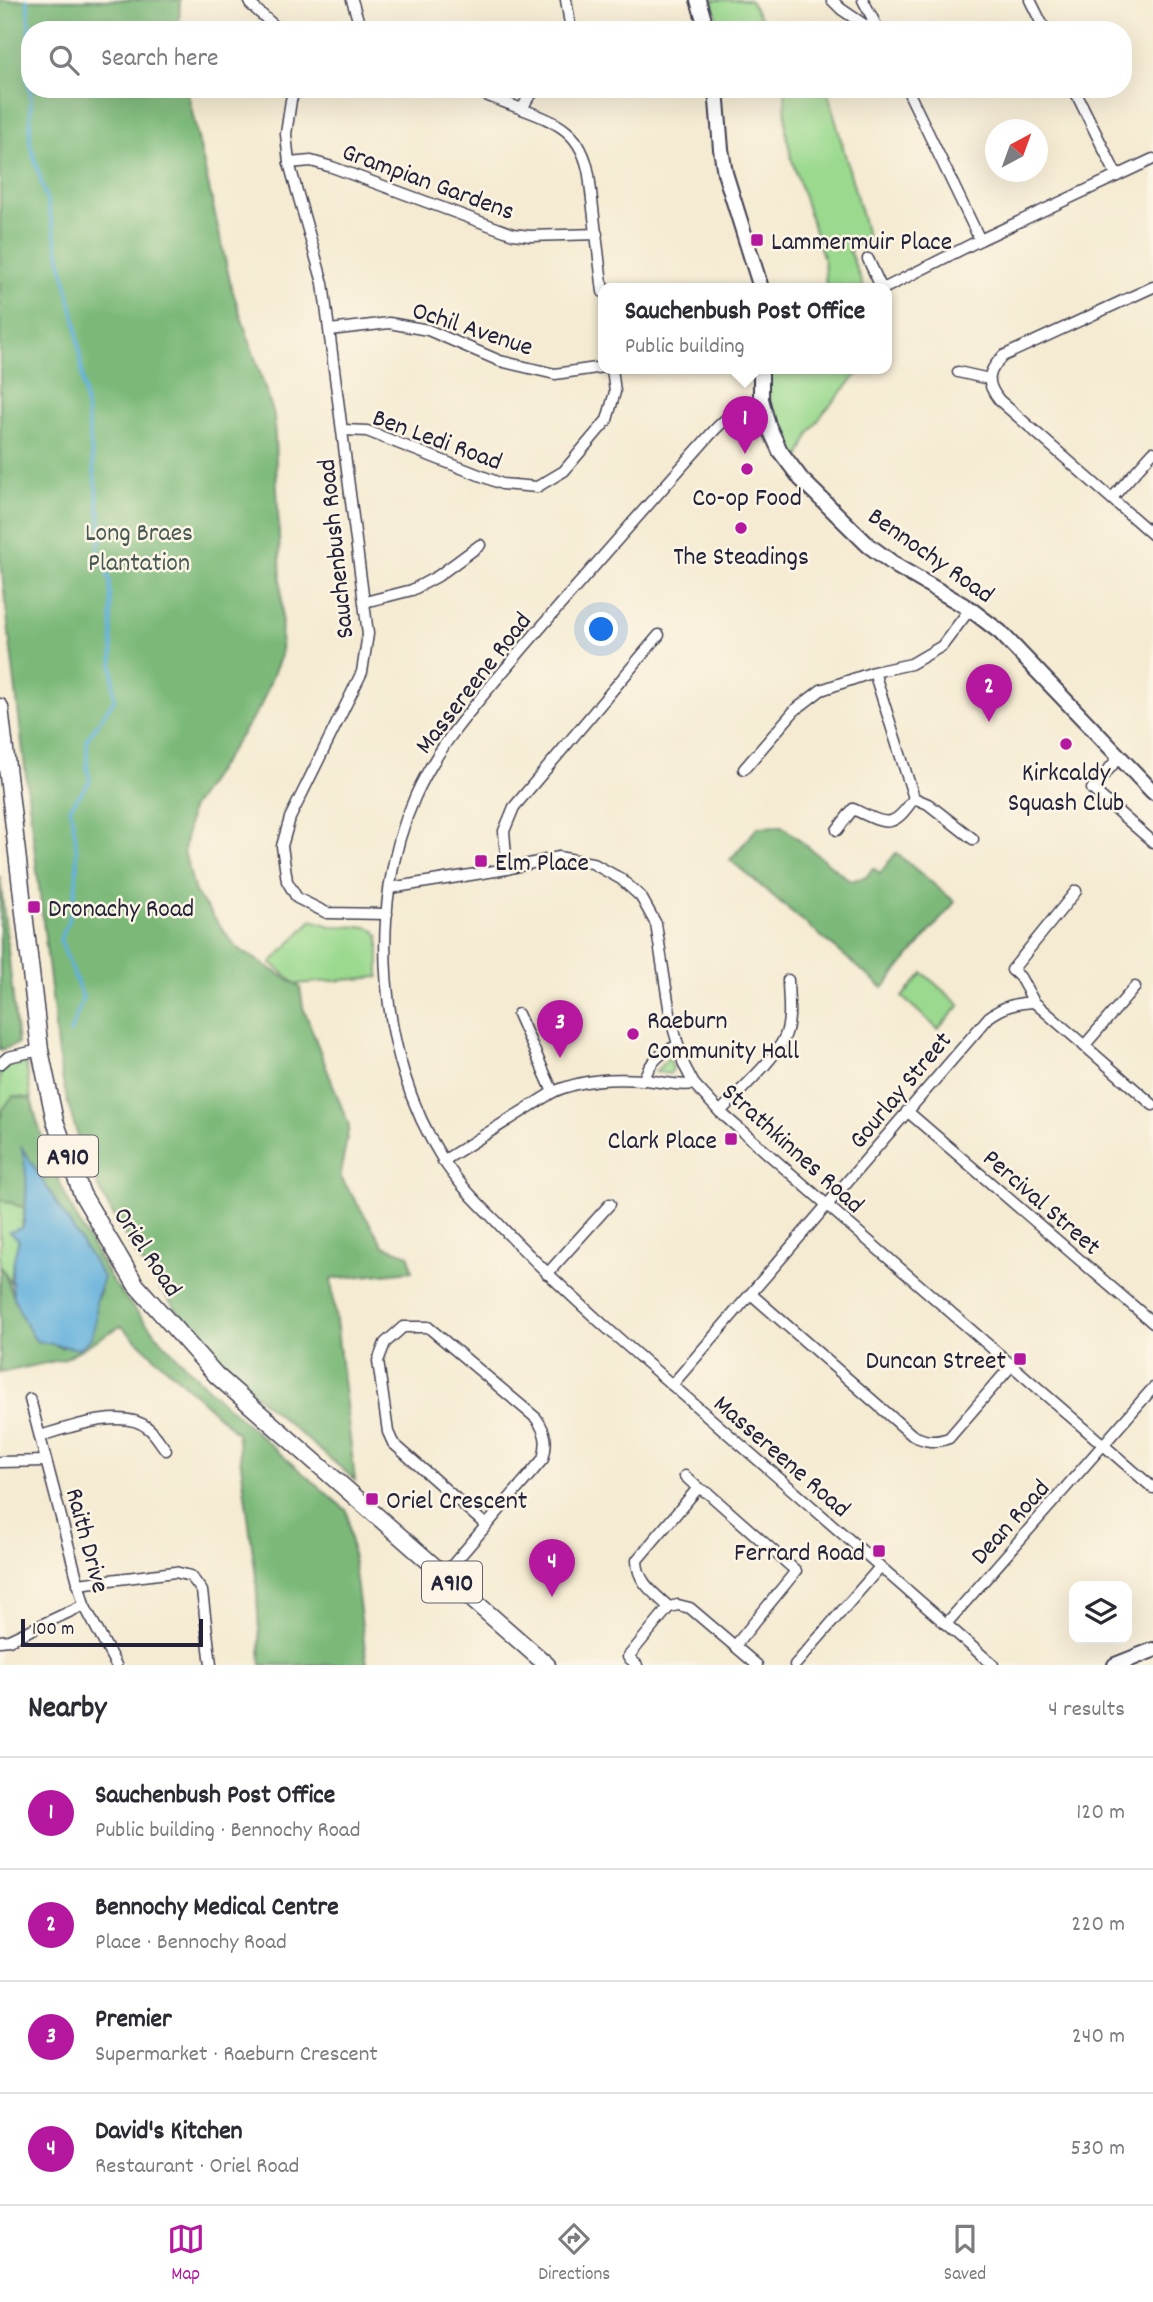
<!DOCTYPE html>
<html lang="en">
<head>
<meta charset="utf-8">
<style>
  :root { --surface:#fff; --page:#f2f2f3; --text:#2b2b33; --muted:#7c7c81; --line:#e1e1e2; --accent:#b5179e }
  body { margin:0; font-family:Dekko,sans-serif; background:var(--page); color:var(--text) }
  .controls { position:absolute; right:21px; bottom:21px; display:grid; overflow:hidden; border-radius:14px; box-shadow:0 7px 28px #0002 }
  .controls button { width:63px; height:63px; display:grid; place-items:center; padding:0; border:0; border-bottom:2px solid var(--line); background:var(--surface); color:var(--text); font:35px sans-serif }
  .compass { position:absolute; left:985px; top:119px; width:63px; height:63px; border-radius:50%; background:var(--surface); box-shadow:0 7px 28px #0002; rotate:41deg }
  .scale { position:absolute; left:21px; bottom:18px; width:182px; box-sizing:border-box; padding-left:7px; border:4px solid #22223b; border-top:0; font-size:19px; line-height:24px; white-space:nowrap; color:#22223b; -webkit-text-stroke:5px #fcf5e5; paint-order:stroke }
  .you { position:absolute; left:602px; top:630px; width:24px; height:24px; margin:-18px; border:5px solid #fff; border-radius:50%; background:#1a73e8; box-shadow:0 0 0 10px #1a73e833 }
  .badge { display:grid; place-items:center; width:46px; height:46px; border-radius:50%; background:var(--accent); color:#fff; font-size:23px; font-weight:700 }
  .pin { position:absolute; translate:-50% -58px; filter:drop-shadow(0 2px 4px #0008) }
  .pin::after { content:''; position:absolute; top:37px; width:24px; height:21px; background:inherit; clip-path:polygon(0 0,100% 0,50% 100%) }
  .popup { position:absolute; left:598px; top:283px; width:294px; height:91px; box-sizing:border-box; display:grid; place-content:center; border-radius:14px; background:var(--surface); filter:drop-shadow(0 2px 5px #0005); font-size:23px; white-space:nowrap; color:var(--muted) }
  .popup b { font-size:26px; color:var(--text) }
  .popup::after { content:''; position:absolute; left:50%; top:100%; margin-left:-14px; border:14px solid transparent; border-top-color:var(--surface) }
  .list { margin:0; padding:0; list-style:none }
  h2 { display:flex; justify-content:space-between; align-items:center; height:91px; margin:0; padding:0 28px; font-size:30px }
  h2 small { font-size:23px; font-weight:400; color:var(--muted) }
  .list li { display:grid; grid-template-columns:46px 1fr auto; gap:21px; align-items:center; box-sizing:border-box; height:112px; padding:0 28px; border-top:2px solid var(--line) }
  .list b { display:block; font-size:26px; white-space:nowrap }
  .list p { margin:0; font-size:23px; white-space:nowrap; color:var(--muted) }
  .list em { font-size:23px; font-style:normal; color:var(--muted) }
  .icon { flex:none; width:38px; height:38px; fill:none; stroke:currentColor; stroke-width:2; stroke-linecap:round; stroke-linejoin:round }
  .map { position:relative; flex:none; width:1153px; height:1665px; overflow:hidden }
  .search { position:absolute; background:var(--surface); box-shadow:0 7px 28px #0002; left:21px; right:21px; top:21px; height:77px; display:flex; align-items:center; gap:18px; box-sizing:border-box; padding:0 24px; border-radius:28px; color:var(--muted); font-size:26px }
  .sheet { height:539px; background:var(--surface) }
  nav { display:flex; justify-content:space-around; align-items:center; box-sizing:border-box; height:98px; border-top:2px solid var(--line); background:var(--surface); font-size:19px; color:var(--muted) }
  nav a { display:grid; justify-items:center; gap:4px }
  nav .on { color:var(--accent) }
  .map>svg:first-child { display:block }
  .green { fill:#9ad98e; stroke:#5e7e64; stroke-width:2 }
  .forest { fill:#7bb979; stroke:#4e6e5a; stroke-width:2 }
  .water { fill:#62b0dc; stroke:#42698c; stroke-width:2 }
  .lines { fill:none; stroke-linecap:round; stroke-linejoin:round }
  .stream { stroke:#62b0dc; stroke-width:3.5 }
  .street-casing { stroke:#424052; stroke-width:13 }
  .secondary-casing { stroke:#424052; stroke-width:18 }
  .primary-casing { stroke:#424052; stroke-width:19 }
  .street { stroke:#fff; stroke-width:10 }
  .secondary { stroke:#fff; stroke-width:14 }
  .primary { stroke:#fff; stroke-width:16 }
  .poi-dot { fill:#b5179e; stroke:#fcf5e5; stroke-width:2.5 }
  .labels { text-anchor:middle; stroke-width:5; stroke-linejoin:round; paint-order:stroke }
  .shield { fill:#fcf5e5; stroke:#63616e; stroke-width:2 }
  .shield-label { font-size:24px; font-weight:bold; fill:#22223b }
  .street-label { font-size:26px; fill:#22223b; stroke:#fcf5e5 }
  .poi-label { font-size:26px; fill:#22223b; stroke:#fcf5e5; text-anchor:start }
  .park-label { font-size:26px; fill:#465954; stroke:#fcf5e5 }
</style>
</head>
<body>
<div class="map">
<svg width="1153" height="1665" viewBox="0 0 1153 1665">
  <rect width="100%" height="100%" fill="#fcf5e5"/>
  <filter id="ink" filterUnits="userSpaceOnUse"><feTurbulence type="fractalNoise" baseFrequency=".0143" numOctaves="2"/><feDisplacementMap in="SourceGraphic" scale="14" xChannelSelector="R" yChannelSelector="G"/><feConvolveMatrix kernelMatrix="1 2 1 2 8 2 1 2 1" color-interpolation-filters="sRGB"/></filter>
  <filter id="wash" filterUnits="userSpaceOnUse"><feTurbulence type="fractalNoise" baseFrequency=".00686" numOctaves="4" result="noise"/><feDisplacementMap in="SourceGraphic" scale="28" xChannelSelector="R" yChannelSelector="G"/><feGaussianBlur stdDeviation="1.57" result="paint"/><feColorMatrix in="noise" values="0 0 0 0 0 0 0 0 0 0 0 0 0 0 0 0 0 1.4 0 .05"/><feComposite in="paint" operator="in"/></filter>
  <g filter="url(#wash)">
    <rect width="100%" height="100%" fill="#f5ebd2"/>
    <g class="green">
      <path d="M712,0H750L759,16L773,30H721Z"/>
      <path d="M785,89H826L829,96L869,242L849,250L864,288H826L824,260L791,157L786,132Z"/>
      <path d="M768,368H863L824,412L809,434L798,461C773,437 767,402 768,368Z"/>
      <path d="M312,920L331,926L369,927L375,931L379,937V977L296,984L271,963Z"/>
      <path d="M923,973L960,1005L938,1029L902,997Z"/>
      <path d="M669,1057L673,1069L670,1074L655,1072Z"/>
      <path d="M10,1060L26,1063L31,1099L13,1097L0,1121V1072Z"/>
      <path d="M0,1199L25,1208L10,1282L0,1265Z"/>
    </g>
    <g class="forest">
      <path d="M0,0H180L179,30H30V89H187L231,286L274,415L282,608L281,655L260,707L191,809L184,851L195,892L236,947L300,987L303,1007L349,1126L340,1176L384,1246L409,1255L412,1271L331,1279L355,1480C307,1438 255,1399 213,1352C125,1257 61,1145 54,1014L0,556Z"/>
      <path d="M782,826L850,881L866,877L873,868L880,873L896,853L955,902L883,988L730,860L758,827Z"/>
      <path d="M0,876L18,1044L0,1050Z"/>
      <path d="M13,1096L31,1099C44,1152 67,1203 94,1250C101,1262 108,1275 116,1286C182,1372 265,1441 347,1511L367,1665H261L256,1577L237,1433L121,1326L64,1359L0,1373V1265C14,1289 18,1328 46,1342C51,1344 57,1345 62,1348L96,1320V1301L101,1290L22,1148L28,1173L25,1208L0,1199V1121L3,1109Z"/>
    </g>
    <path class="water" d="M21,1146L103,1277L96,1301V1320L91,1338L78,1349L36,1341C12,1303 5,1284 19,1240L9,1232L23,1227C27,1195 29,1177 21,1146Z"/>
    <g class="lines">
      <path class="stream" d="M27,0L29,20L27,79L31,96L30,143L46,198L76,324L102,536L98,549L110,581L114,700L87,739V766L90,781L70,808C80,850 81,901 60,939L83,998L70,1033"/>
    </g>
  </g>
  <g filter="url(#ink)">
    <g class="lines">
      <defs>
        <g id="street">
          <path d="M352,0L361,30"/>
          <path d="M566,0L571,30"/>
          <path d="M832,0L841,9L866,26L875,24"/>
          <path d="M863,0L878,29"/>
          <path d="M1030,0L1045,30"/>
          <path d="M250,4L279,30"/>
          <path d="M296,89L291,100L286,134L289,163L323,283L368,634L362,672L290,818L282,846L287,881L297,898L327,913L387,914"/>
          <path d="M470,89L522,109L528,98L537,89"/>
          <path d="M907,89L980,240"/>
          <path d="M1074,89L1117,176"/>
          <path d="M522,109C559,123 582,133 589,175L603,292"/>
          <path d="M289,163L311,161L332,167L513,234L530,236L597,234"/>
          <path d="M868,259L880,285L885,288L980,240L1153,159"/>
          <path d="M1153,287L1003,356C987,372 985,382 999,400L1153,535"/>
          <path d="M330,330L389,323L428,330L500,361L555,374L603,367"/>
          <path d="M958,372L989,379"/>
          <path d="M761,399C739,407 725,418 710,435C647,506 585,576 523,648C484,695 440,740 415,797C366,906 379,1058 442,1158C456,1181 476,1201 495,1220C531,1259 569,1294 609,1330L993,1665"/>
          <path d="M343,430L367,431L502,484L537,487L564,471L607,420L615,392L612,368"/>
          <path d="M1112,498L1153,452"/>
          <path d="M365,602L412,590L438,576L480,545"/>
          <path d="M874,672L914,798L928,804L973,839"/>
          <path d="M1120,756L1092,789L1153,842"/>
          <path d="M744,769L795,710L821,690L874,672L911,664L942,646L970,609"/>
          <path d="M837,830L853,809C886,824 892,831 914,798"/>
          <path d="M507,869L504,831L514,807L659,635"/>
          <path d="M390,888L507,869L558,857L592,863L621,879L641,897L656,924L671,1020L684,1065L694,1084L720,1112L1153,1488"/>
          <path d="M1076,891L1012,970L1020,977L1034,1002L1153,1105"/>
          <path d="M518,1014L553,1092"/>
          <path d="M1084,1046L1135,987"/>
          <path d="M0,1064L8,1057L40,1050"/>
          <path d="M644,1080C648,1064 662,1050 678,1046"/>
          <path d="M907,1111L1153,1323"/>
          <path d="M720,1112C738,1092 776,1059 785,1036C792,1019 788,997 788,980"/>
          <path d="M443,1161L553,1092C583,1079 612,1078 644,1080C661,1081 678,1087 694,1084"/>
          <path d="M547,1274L610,1204"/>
          <path d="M751,1294L912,1435C926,1442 934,1443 949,1438L1012,1365"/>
          <path d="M672,1385L989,1017C1004,1006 1016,1003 1034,1002"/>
          <path d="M30,1399L84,1605L116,1665"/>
          <path d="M40,1436C67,1428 124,1407 148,1428C155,1433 160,1443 166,1450"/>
          <path d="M0,1462L46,1461"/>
          <path d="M685,1476L698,1488L708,1493L796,1571L735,1646"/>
          <path d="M698,1488L637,1560C637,1582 654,1593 669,1607L678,1605L690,1608L757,1665"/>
          <path d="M444,1575L543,1459C548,1442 546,1432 536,1418L428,1327H403L385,1343L378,1361L388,1432L393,1443L486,1525"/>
          <path d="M78,1584L175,1572L191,1576L202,1591L211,1665"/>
          <path d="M946,1624L1153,1388"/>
          <path d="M0,1641L9,1640L84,1605"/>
          <path d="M637,1665L628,1657L669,1607"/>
          <path d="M795,1665L880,1567"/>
        </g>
        <g id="secondary">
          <path d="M698,0L707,30"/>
          <path d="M716,89L721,149L725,173L761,288"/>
          <path d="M761,368V399L768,425L780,451L801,479L868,545L898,567L970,609L1000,632L1153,792"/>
          <path d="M1115,1665L1153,1650"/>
        </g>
        <path id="primary" d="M0,707L40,1050L55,1121L82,1194L136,1285L216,1375L547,1665"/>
      </defs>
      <use href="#street" class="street-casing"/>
      <use href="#secondary" class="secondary-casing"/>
      <use href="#primary" class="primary-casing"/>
      <use href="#street" class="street"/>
      <use href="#secondary" class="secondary"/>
      <use href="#primary" class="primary"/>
    </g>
  </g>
  <g class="poi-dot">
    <rect x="750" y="233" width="14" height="14" rx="3.5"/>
    <circle cx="747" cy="469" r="7"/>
    <circle cx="741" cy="528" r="7"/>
    <circle cx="1066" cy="744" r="7"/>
    <rect x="474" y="854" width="14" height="14" rx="3.5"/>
    <rect x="27" y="900" width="14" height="14" rx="3.5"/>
    <circle cx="633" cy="1034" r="7"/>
    <rect x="724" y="1132" width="14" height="14" rx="3.5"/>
    <rect x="1013" y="1352" width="14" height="14" rx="3.5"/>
    <rect x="365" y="1492" width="14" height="14" rx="3.5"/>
    <rect x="872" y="1544" width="14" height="14" rx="3.5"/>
  </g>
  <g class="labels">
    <g class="shield">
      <rect x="38" y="1135.5" width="60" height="41" rx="5"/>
      <rect x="422" y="1561.5" width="60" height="41" rx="5"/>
    </g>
    <g class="shield-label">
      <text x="68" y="1164">A910</text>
      <text x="452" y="1590">A910</text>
    </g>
    <g class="street-label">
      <text transform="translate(429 180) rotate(20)" y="9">Grampian Gardens</text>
      <text transform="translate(473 327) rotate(18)" y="9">Ochil Avenue</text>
      <text transform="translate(438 438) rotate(20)" y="9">Ben Ledi Road</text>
      <text transform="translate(334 549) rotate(-96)" y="9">Sauchenbush Road</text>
      <text transform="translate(932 554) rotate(35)" y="9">Bennochy Road</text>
      <text transform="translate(472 682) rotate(-52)" y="9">Massereene Road</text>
      <text transform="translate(899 1089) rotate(-50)" y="9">Gourlay Street</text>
      <text transform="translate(794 1147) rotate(42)" y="9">Strathkinnes Road</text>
      <text transform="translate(1043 1201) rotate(41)" y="9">Percival Street</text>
      <text transform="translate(149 1251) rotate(56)" y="9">Oriel Road</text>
      <text transform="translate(783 1455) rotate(41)" y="9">Massereene Road</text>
      <text transform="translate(1009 1521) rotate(-48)" y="9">Dean Road</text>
      <text transform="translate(89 1540) rotate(75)" y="9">Raith Drive</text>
    </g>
    <g class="poi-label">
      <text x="771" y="249">Lammermuir Place</text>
      <text x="747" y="505" text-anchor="middle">Co-op Food</text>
      <text x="741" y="564" text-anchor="middle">The Steadings</text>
      <text x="1066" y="780" text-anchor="middle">Kirkcaldy<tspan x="1066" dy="30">Squash Club</tspan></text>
      <text x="495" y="870">Elm Place</text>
      <text x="48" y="916">Dronachy Road</text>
      <text x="647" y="1028">Raeburn<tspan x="647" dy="30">Community Hall</tspan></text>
      <text x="717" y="1148" text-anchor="end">Clark Place</text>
      <text x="1006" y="1368" text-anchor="end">Duncan Street</text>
      <text x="386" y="1508">Oriel Crescent</text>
      <text x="865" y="1560" text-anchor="end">Ferrard Road</text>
    </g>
    <g class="park-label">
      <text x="139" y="540">Long Braes<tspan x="139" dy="30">Plantation</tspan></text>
    </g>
  </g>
</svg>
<div class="controls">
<button><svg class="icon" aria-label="layers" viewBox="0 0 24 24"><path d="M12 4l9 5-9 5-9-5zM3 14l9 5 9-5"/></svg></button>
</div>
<svg class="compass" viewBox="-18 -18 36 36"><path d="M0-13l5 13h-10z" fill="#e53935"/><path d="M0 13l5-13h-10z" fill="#7c7c81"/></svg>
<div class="scale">100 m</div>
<div class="you"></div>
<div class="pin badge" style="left:745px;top:454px">1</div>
<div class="popup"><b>Sauchenbush Post Office</b>Public building</div>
<div class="pin badge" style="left:989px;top:722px">2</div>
<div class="pin badge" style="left:560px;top:1058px">3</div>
<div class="pin badge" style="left:552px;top:1597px">4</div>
<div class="search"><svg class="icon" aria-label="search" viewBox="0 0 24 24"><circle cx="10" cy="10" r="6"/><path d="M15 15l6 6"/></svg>Search here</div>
</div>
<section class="sheet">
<h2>Nearby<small>4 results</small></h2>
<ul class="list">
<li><span class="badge">1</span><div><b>Sauchenbush Post Office</b><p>Public building · Bennochy Road</p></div><em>120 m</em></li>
<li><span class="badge">2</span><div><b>Bennochy Medical Centre</b><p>Place · Bennochy Road</p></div><em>220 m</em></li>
<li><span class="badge">3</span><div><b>Premier</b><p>Supermarket · Raeburn Crescent</p></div><em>240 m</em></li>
<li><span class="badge">4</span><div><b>David's Kitchen</b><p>Restaurant · Oriel Road</p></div><em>530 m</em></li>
</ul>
</section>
<nav>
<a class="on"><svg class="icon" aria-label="map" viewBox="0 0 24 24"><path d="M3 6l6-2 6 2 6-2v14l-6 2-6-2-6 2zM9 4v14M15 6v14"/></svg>Map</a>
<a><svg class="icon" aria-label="directions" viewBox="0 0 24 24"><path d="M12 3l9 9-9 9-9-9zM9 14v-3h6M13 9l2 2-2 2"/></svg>Directions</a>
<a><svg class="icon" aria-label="saved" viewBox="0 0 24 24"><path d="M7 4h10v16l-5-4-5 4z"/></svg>Saved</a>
</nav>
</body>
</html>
